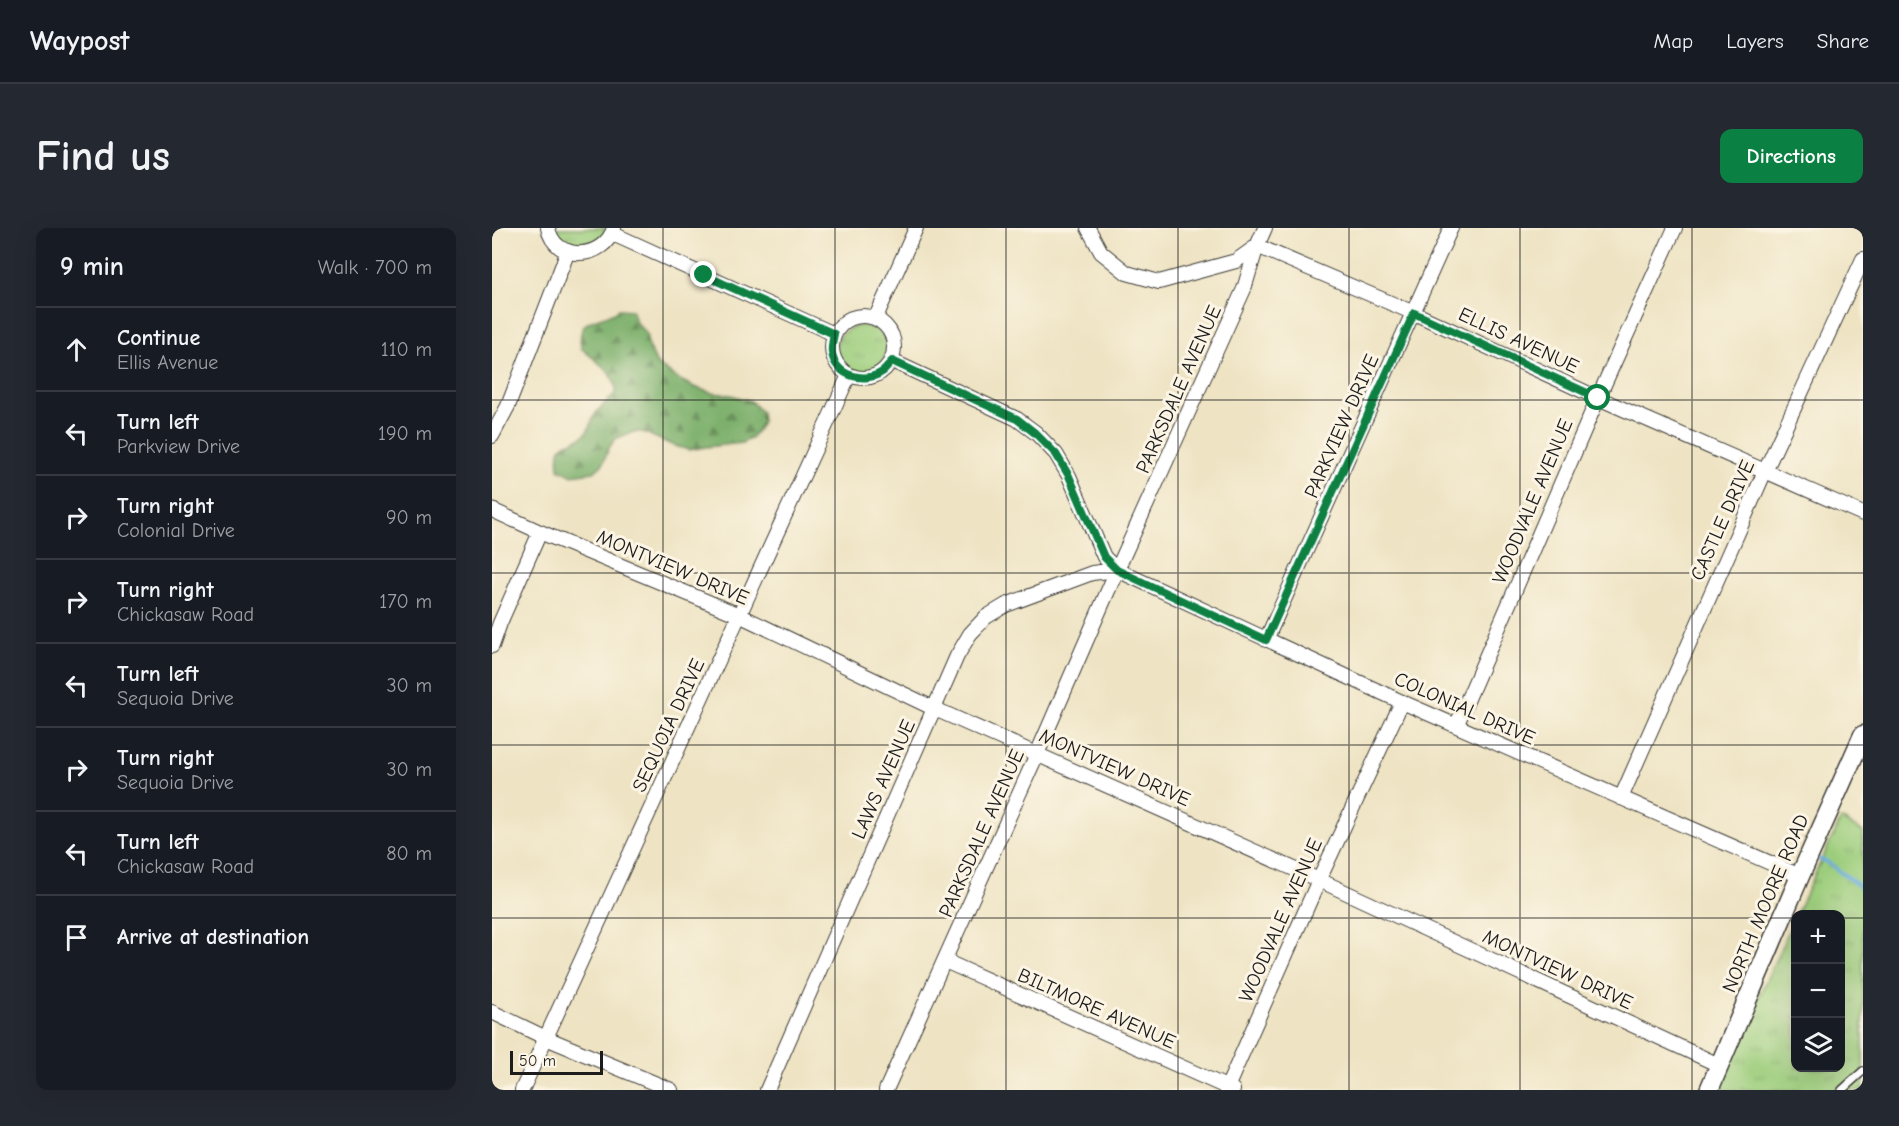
<!DOCTYPE html>
<html lang="en">
<head>
<meta charset="utf-8">
<style>
  :root { --surface:#171b24; --page:#242831; --text:#f1f3f6; --muted:#9ea1a6; --line:#363941; --accent:#0b8043 }
  body { margin:0; font-family:"Comic Neue",sans-serif; background:var(--page); color:var(--text) }
  .controls { position:absolute; right:18px; bottom:18px; display:grid; overflow:hidden; border-radius:12px; box-shadow:0 6px 24px #0002 }
  .controls button { width:54px; height:54px; display:grid; place-items:center; padding:0; border:0; border-bottom:2px solid var(--line); background:var(--surface); color:var(--text); font:30px sans-serif }
  .scale { position:absolute; left:18px; bottom:15px; width:93px; box-sizing:border-box; padding-left:6px; border:3px solid #1c1c1c; border-top:0; font-size:16px; line-height:21px; white-space:nowrap; color:#1c1c1c; -webkit-text-stroke:4px #fcf5e5; paint-order:stroke }
  .stop { position:absolute; width:18px; height:18px; margin:-14px; border:4px solid #0b8043; border-radius:50%; background:#fff }
  .stop.end { background:#0b8043; border-color:#fff; box-shadow:0 2px 6px #0008 }
  .list { margin:0; padding:0; list-style:none }
  h2 { display:flex; justify-content:space-between; align-items:center; height:78px; margin:0; padding:0 24px; font-size:26px }
  h2 small { font-size:20px; font-weight:400; color:var(--muted) }
  .list li { display:grid; grid-template-columns:39px 1fr auto; gap:18px; align-items:center; box-sizing:border-box; height:84px; padding:0 24px; border-top:2px solid var(--line) }
  .list b { display:block; font-size:22px; white-space:nowrap }
  .list p { margin:0; font-size:20px; white-space:nowrap; color:var(--muted) }
  .list em { font-size:20px; font-style:normal; color:var(--muted) }
  .icon { flex:none; width:33px; height:33px; fill:none; stroke:currentColor; stroke-width:2; stroke-linecap:round; stroke-linejoin:round }
  .map { position:relative; flex:none; width:1371px; height:862px; overflow:hidden; border-radius:12px }
  header { display:flex; align-items:center; gap:36px; box-sizing:border-box; height:84px; padding:0 30px; background:var(--surface); border-bottom:2px solid var(--line) }
  header strong { font-size:28px }
  nav { display:flex; gap:33px; margin-inline-start:auto; font-size:21px }
  .intro { display:flex; align-items:center; justify-content:space-between; box-sizing:border-box; height:144px; padding:0 36px }
  h1 { margin:0; font-size:42px }
  .button { padding:15px 27px; border-radius:12px; background:var(--accent); color:#fff; font-size:21px; font-weight:700 }
  main { display:flex; gap:36px; padding:0 36px }
  aside { flex:1; background:var(--surface); border-radius:12px; box-shadow:0 6px 24px #0002 }
  .map>svg:first-child { display:block }
  .grass { fill:url(#grass-tufts); stroke:#5c744c; stroke-width:1.5 }
  .forest { fill:url(#forest-firs); stroke:#4c6644; stroke-width:1.5 }
  .lines { fill:none; stroke-linecap:round; stroke-linejoin:round }
  .stream { stroke:#6daee1; stroke-width:4 }
  .lane-casing { stroke:#3c3a35; stroke-width:10 }
  .street-casing { stroke:#3c3a35; stroke-width:16 }
  .secondary-casing { stroke:#3c3a35; stroke-width:21 }
  .lane { stroke:#fff; stroke-width:7 }
  .street { stroke:#fff; stroke-width:14 }
  .secondary { stroke:#fff; stroke-width:18 }
  .route { stroke:#0b8043; stroke-width:8 }
  .grid { fill:none; stroke:#1c1c1c; stroke-width:1.5; stroke-opacity:0.55 }
  .labels { text-anchor:middle; stroke-width:6; stroke-linejoin:round; paint-order:stroke }
  .street-label { font-size:20px; fill:#1c1c1c; stroke:#fcf5e5 }
</style>
</head>
<body>
<header>
<strong>Waypost</strong>
<nav><a>Map</a><a>Layers</a><a>Share</a></nav>
</header>
<div class="intro"><h1>Find us</h1><a class="button">Directions</a></div>
<main>
<aside>
<h2>9 min<small>Walk · 700 m</small></h2>
<ul class="list">
<li><svg class="icon" aria-label="ahead" viewBox="0 0 24 24"><path d="M12 20V5M6 11l6-6 6 6"/></svg><div><b>Continue</b><p>Ellis Avenue</p></div><em>110 m</em></li>
<li><svg class="icon" aria-label="left" viewBox="0 0 24 24"><path d="M17 20v-9H6M10 6l-5 5 5 5"/></svg><div><b>Turn left</b><p>Parkview Drive</p></div><em>190 m</em></li>
<li><svg class="icon" aria-label="right" viewBox="0 0 24 24"><path d="M7 20v-9h11M14 6l5 5-5 5"/></svg><div><b>Turn right</b><p>Colonial Drive</p></div><em>90 m</em></li>
<li><svg class="icon" aria-label="right" viewBox="0 0 24 24"><path d="M7 20v-9h11M14 6l5 5-5 5"/></svg><div><b>Turn right</b><p>Chickasaw Road</p></div><em>170 m</em></li>
<li><svg class="icon" aria-label="left" viewBox="0 0 24 24"><path d="M17 20v-9H6M10 6l-5 5 5 5"/></svg><div><b>Turn left</b><p>Sequoia Drive</p></div><em>30 m</em></li>
<li><svg class="icon" aria-label="right" viewBox="0 0 24 24"><path d="M7 20v-9h11M14 6l5 5-5 5"/></svg><div><b>Turn right</b><p>Sequoia Drive</p></div><em>30 m</em></li>
<li><svg class="icon" aria-label="left" viewBox="0 0 24 24"><path d="M17 20v-9H6M10 6l-5 5 5 5"/></svg><div><b>Turn left</b><p>Chickasaw Road</p></div><em>80 m</em></li>
<li><svg class="icon" aria-label="arrive" viewBox="0 0 24 24"><path d="M6 21V4h12l-3 4 3 4H6"/></svg><div><b>Arrive at destination</b></div></li>
</ul>
</aside>
<div class="map">
<svg width="1371" height="862" viewBox="0 0 1371 862">
  <defs>
    <pattern id="grass-tufts" width="24" height="20" patternUnits="userSpaceOnUse" patternTransform="scale(1.5)"><rect width="24" height="20" fill="#9ccd7c"/><path d="M3 7l-1-3M5 7V3M7 7l1-3M15 17l-1-3M17 17v-4M19 17l1-3" fill="none" stroke="#86af6b"/></pattern>
    <pattern id="forest-firs" width="22" height="20" patternUnits="userSpaceOnUse" patternTransform="scale(1.5)"><rect width="22" height="20" fill="#7db06c"/><path d="M5 1l3.5 6h-7zM16 11l3.5 6h-7z" fill="#668e58"/></pattern>
  </defs>
  <rect width="100%" height="100%" fill="#fcf5e5"/>
  <filter id="ink" filterUnits="userSpaceOnUse"><feTurbulence type="fractalNoise" baseFrequency=".0167" numOctaves="2"/><feDisplacementMap in="SourceGraphic" scale="12" xChannelSelector="R" yChannelSelector="G"/><feConvolveMatrix kernelMatrix="1 2 1 2 8 2 1 2 1" color-interpolation-filters="sRGB"/></filter>
  <filter id="wash" filterUnits="userSpaceOnUse"><feTurbulence type="fractalNoise" baseFrequency=".008" numOctaves="4" result="noise"/><feDisplacementMap in="SourceGraphic" scale="24" xChannelSelector="R" yChannelSelector="G"/><feGaussianBlur stdDeviation="1.35" result="paint"/><feColorMatrix in="noise" values="0 0 0 0 0 0 0 0 0 0 0 0 0 0 0 0 0 1.4 0 .05"/><feComposite in="paint" operator="in"/></filter>
  <g filter="url(#wash)">
    <rect width="100%" height="100%" fill="#eee3c3"/>
    <g class="grass">
      <path d="M64,0H114C105,23 73,22 64,0Z"/>
      <path d="M368,97C383,98 401,109 394,126C377,174 310,113 368,97Z"/>
      <path d="M1349,591L1371,604V862H1224L1304,687V840H1348V686H1304Z"/>
    </g>
    <path class="forest" d="M127,81L140,82L144,95L154,105L156,118L165,136L186,151L202,159L220,165L239,167L259,173L269,184L270,193L267,200L259,210L250,215L213,219L197,222L180,217L151,204H141L123,211L117,220L110,237L102,244L79,247L67,241C63,206 79,221 94,205C98,200 99,194 102,188C106,180 118,172 124,164C124,144 102,132 89,120C84,85 108,96 127,81Z"/>
    <g class="lines">
      <path class="stream" d="M1327,631L1335,634L1371,661"/>
    </g>
  </g>
  <g filter="url(#ink)">
    <g class="lines">
      <defs>
        <path id="lane" d="M1350,862L1371,843"/>
        <g id="street">
          <path d="M56,0C63,35 112,32 122,0"/>
          <path d="M596,0L609,24L635,45L667,54L744,33L765,18L922,85L1106,170L1371,286"/>
          <path d="M121,6L342,106"/>
          <circle cx="371" cy="119" r="31"/>
          <path d="M384,89L424,0"/>
          <path d="M400,133L525,191L544,205L564,226L577,248L612,329L625,342L910,474L1308,648"/>
          <path d="M0,208L16,178L76,23"/>
          <path d="M0,282L48,304L247,387L443,481L827,652L1229,838"/>
          <path d="M774,412L959,0"/>
          <path d="M0,418L8,395L48,304"/>
          <path d="M965,496L1106,170L1183,0"/>
          <path d="M1129,570L1273,243L1371,31"/>
          <path d="M453,733L741,862"/>
          <path d="M0,784L54,810L179,862"/>
          <path d="M30,862L357,147"/>
          <path d="M275,862L465,428L478,406L494,389L514,377L600,345L625,342"/>
          <path d="M394,862L545,526L625,342L752,61L765,18L773,0"/>
          <path d="M734,862L827,652L910,474"/>
        </g>
        <path id="secondary" d="M1217,862L1308,648L1371,507"/>
      </defs>
      <use href="#lane" class="lane-casing"/>
      <use href="#street" class="street-casing"/>
      <use href="#secondary" class="secondary-casing"/>
      <use href="#lane" class="lane"/>
      <use href="#street" class="street"/>
      <use href="#secondary" class="secondary"/>
    </g>
  </g>
  <g class="lines" filter="url(#ink)">
    <path class="route" d="M212,47L342,106C341,111 339,119 340,125C343,148 373,156 390,144C394,142 397,136 400,133L525,191L543,205L564,226L577,248L612,329L625,342L774,412L922,85L1106,170"/>
  </g>
  <path class="grid" d="M171,0V862M343,0V862M514,0V862M686,0V862M857,0V862M1028,0V862M1200,0V862M0,172H1371M0,345H1371M0,517H1371M0,690H1304M1348,690H1371"/>
  <g class="labels">
    <g class="street-label">
      <text transform="translate(1027 112) rotate(25)" y="7">ELLIS AVENUE</text>
      <text transform="translate(686 161) rotate(-66)" y="7">PARKSDALE AVENUE</text>
      <text transform="translate(849 198) rotate(-66)" y="7">PARKVIEW DRIVE</text>
      <text transform="translate(1040 273) rotate(-67)" y="7">WOODVALE AVENUE</text>
      <text transform="translate(1230 292) rotate(-66)" y="7">CASTLE DRIVE</text>
      <text transform="translate(181 339) rotate(23)" y="7">MONTVIEW DRIVE</text>
      <text transform="translate(973 480) rotate(24)" y="7">COLONIAL DRIVE</text>
      <text transform="translate(176 497) rotate(-65)" y="7">SEQUOIA DRIVE</text>
      <text transform="translate(623 539) rotate(24)" y="7">MONTVIEW DRIVE</text>
      <text transform="translate(391 551) rotate(-66)" y="7">LAWS AVENUE</text>
      <text transform="translate(489 605) rotate(-66)" y="7">PARKSDALE AVENUE</text>
      <text transform="translate(1273 675) rotate(-67)" y="7">NORTH MOORE ROAD</text>
      <text transform="translate(788 692) rotate(-66)" y="7">WOODVALE AVENUE</text>
      <text transform="translate(1066 741) rotate(25)" y="7">MONTVIEW DRIVE</text>
      <text transform="translate(605 780) rotate(24)" y="7">BILTMORE AVENUE</text>
    </g>
  </g>
</svg>
<div class="controls">
<button>+</button>
<button>−</button>
<button><svg class="icon" aria-label="layers" viewBox="0 0 24 24"><path d="M12 4l9 5-9 5-9-5zM3 14l9 5 9-5"/></svg></button>
</div>
<div class="scale">50 m</div>
<div class="stop" style="left:1106px;top:170px"></div>
<div class="stop end" style="left:212px;top:47px"></div>
</div>
</main>
</body>
</html>
